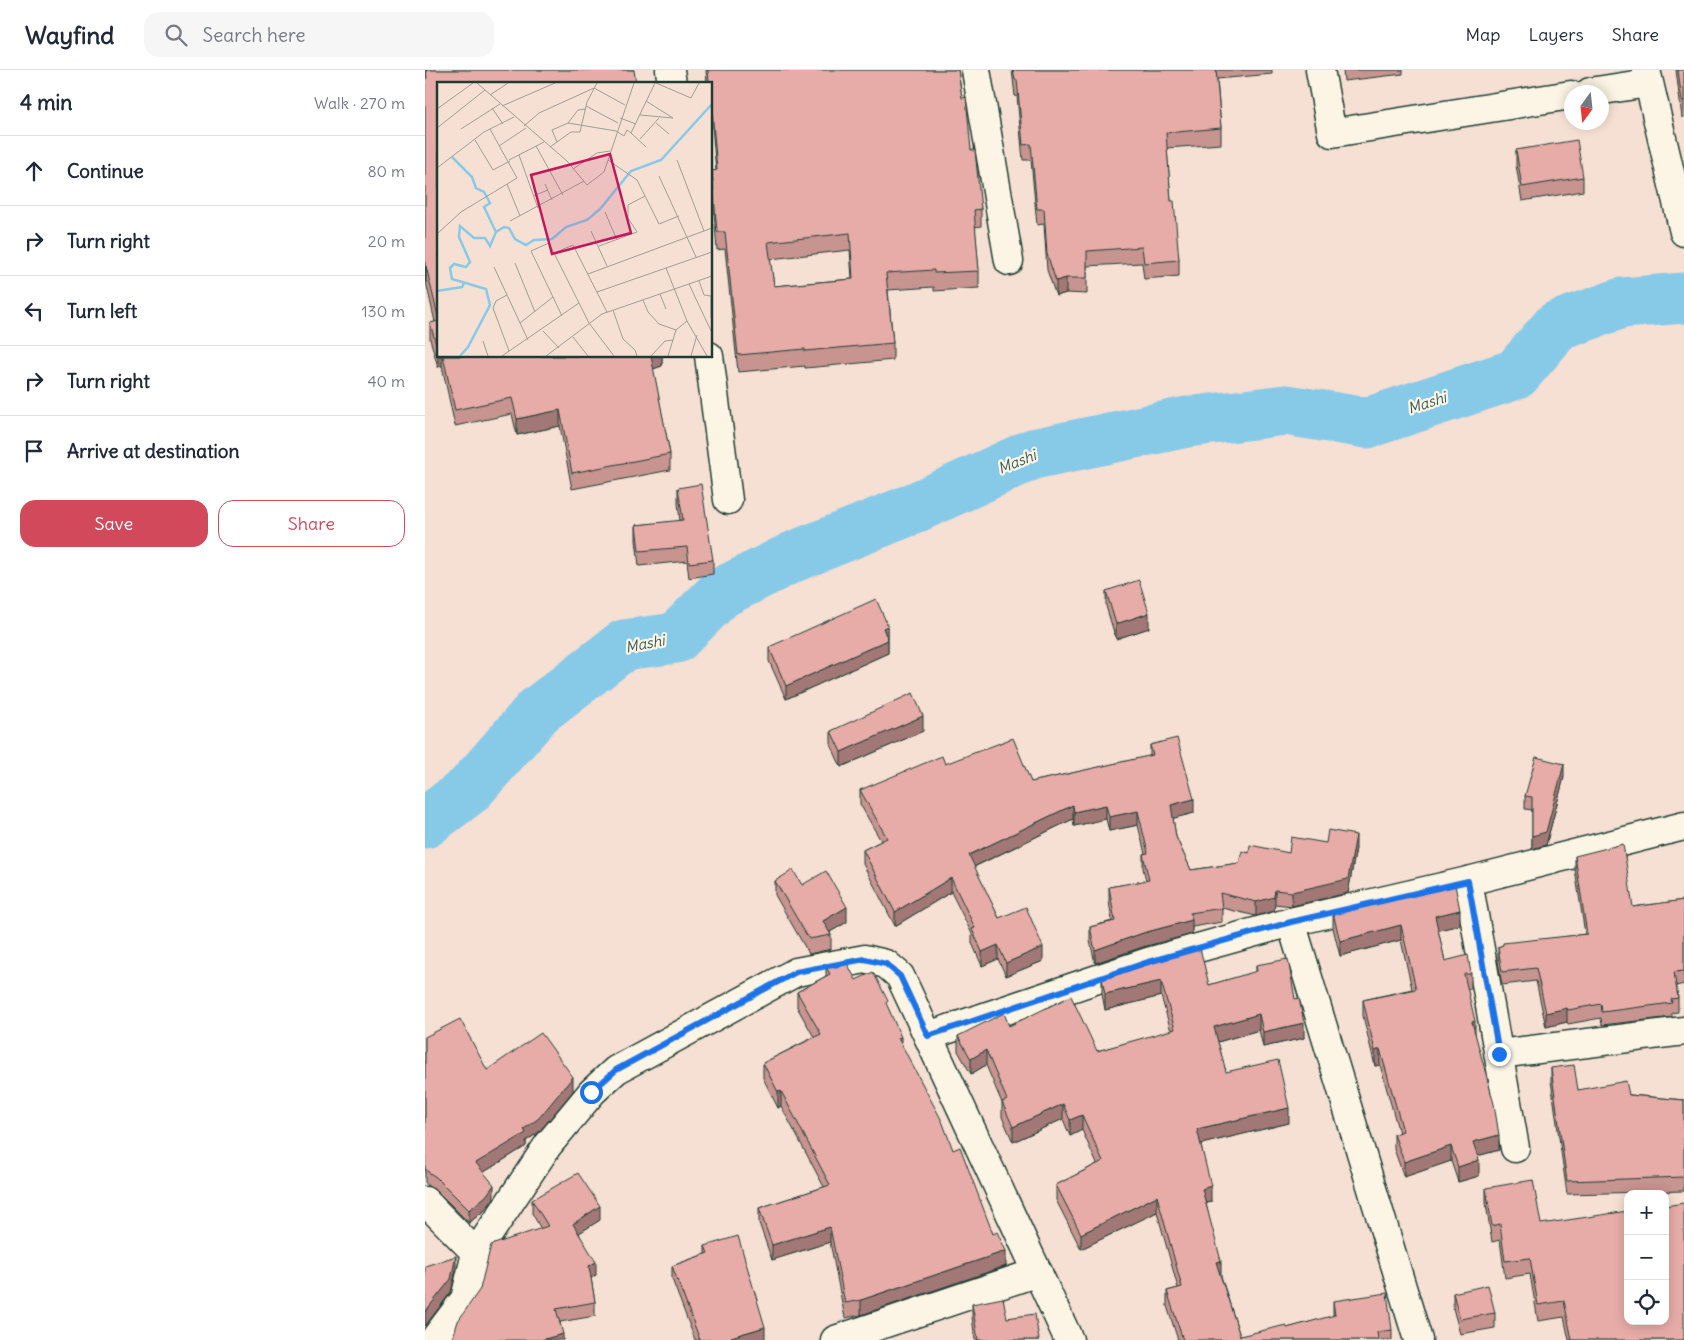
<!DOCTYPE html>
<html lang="en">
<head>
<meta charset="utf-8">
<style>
  :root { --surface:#fff; --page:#f6f6f7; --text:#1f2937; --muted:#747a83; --line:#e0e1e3; --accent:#d1495b }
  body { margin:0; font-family:Delius,sans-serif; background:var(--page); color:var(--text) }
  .controls { position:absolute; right:15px; bottom:15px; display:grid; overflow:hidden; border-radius:10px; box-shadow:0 2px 12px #0003 }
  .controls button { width:45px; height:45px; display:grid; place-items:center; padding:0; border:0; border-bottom:1px solid var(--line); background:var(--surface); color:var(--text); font:25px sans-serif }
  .compass { position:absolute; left:1139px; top:15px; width:45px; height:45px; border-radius:50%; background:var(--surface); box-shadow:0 2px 12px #0003; rotate:195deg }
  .stop { position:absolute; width:15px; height:15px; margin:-11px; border:4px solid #1a73e8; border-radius:50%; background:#fff }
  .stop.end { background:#1a73e8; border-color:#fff; box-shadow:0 1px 5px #0008 }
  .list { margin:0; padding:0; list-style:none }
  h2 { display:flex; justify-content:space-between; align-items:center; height:65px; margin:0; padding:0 20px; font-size:21px }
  h2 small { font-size:16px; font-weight:400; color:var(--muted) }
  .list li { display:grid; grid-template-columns:32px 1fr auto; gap:15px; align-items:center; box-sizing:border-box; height:70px; padding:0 20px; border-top:1px solid var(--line) }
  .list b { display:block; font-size:19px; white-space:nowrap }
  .list em { font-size:16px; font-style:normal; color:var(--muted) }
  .actions { display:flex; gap:10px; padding:15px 20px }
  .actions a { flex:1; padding:11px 0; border:1px solid var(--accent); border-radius:15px; text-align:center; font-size:18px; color:var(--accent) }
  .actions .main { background:var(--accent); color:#fff }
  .icon { flex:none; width:28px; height:28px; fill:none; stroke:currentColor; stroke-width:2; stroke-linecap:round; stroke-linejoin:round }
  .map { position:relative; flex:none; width:1259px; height:1270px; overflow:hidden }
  header { display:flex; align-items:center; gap:30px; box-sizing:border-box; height:70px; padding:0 25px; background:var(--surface); border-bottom:1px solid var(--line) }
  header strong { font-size:24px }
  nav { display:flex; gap:28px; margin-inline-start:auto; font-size:18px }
  .search { width:350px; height:45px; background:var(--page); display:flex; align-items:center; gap:12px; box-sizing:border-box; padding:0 18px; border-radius:15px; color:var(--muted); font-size:19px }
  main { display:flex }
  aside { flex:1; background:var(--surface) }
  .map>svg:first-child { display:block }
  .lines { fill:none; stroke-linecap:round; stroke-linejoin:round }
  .river { stroke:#87cae8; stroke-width:51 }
  .minor-casing { stroke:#1f3d34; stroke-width:31 }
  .minor { stroke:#fcf5e5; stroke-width:28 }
  .wall { fill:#c79490; stroke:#1f3d34; fill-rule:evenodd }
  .shaded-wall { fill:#a27876; stroke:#1f3d34 }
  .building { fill:#e7aca8; stroke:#1f3d34; fill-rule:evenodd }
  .route { stroke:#1a73e8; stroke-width:6 }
  .labels { text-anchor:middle; stroke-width:4.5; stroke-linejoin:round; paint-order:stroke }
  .water-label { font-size:15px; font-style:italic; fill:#345958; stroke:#fcf5e5 }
  .inset-river { fill:none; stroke:#87cae8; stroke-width:2.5 }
  .inset-road { fill:none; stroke:#a09e93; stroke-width:1 }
  .view { fill:#c2185b; fill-opacity:0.15; stroke:#c2185b; stroke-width:2.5 }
  .inset-edge { fill:none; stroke:#1f3d34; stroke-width:2.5 }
</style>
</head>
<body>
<header>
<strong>Wayfind</strong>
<div class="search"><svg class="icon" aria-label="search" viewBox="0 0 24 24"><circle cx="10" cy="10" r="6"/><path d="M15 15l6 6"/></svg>Search here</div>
<nav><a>Map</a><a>Layers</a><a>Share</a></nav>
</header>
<main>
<aside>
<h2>4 min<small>Walk · 270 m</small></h2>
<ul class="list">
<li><svg class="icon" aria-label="ahead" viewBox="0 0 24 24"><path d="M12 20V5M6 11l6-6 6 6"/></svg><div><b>Continue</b></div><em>80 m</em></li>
<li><svg class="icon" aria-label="right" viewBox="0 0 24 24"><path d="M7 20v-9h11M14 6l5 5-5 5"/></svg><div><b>Turn right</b></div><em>20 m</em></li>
<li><svg class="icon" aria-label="left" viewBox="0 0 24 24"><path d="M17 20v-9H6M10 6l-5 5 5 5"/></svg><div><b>Turn left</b></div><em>130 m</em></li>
<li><svg class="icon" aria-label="right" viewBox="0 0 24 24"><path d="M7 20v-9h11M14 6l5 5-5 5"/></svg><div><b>Turn right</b></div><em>40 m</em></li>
<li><svg class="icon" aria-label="arrive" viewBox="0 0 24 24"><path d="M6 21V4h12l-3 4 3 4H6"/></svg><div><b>Arrive at destination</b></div></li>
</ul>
<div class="actions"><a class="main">Save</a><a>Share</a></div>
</aside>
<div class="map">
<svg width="1259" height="1270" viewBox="0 0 1259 1270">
  <rect width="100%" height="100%" fill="#f6dfd3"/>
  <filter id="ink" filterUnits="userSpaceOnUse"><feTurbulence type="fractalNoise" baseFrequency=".02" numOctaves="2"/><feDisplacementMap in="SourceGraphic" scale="10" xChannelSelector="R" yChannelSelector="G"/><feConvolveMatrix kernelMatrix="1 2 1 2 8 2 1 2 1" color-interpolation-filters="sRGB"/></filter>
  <g filter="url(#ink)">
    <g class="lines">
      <path class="river" d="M0,753L44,720L113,641L199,575L251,568L296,523L368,487L485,440L608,384L762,352L861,340L942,353L1091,304L1132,256L1197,233L1259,228"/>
      <defs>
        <g id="minor">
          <path d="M245,0L247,14"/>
          <path d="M551,0L584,191"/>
          <path d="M895,0L907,63L1146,25"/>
          <path d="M1221,0L1259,162"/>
          <path d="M1165,22L1223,13"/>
          <path d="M284,286L303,430"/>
          <path d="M1043,811L1090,1078"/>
          <path d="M866,852L993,1270"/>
          <path d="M503,966L723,892L866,852L1043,811L1259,756"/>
          <path d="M1074,984L1259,961"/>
          <path d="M0,1131L51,1183"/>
          <path d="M9,1270L40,1229L51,1183L123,1075L167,1022L191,1000L371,902L440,889L461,894L475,906L644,1270"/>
          <path d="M410,1270L613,1202"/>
        </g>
      </defs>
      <use href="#minor" class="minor-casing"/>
      <use href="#minor" class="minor"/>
    </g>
    <g class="wall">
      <path d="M0,0H209L14,14V286H237V296L228,299L245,384V400L147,419L135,356L92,365L87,344L30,356L17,296L13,297L5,269V253L10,252L1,212H0Z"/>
      <path d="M281,0H533L537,28L556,139V156L550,157L554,201V218L509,221V217L463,220L468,273V290L380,298V296L313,302L300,179L292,180L287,118V101H291L286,46V14H282ZM425,180L427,209L349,216L345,189Z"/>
      <path d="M587,0H847V4L792,9L796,58V74L742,78L746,131L754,190V206L719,209L717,193L662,196V224L641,223L631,226L622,200L619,154L612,155L606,90H598L592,26H590Z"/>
      <path d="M918,0H978V4L919,11Z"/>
      <path d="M1251,0H1259V47L1257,48Z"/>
      <path d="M1091,80L1158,107V121L1097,131L1091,95Z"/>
      <path d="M253,418L288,490V504L264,508L262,491L214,496L211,470V455L255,451L253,433Z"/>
      <path d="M681,521L724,558L691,569L681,536Z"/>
      <path d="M463,556V583L361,629L344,591V577Z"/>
      <path d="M406,661H498L416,697L406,675Z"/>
      <path d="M725,675L769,743L748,748L751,767L766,800L814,793L824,783H864L931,778L923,823L867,836L850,834L849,841L831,846L797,838V852L767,857V864L718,877L670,893L665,871V857L687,851L684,831V817L721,811L718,798V784H720L713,755L684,761L681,749L649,756L648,749L549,797L574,848L618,891L581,906L573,889L557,896L547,873V864L526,822L470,856L438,794V780L456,771L435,734V720L520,694L606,712L725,686Z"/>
      <path d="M1139,707L1121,775L1107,779V740L1100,739V726Z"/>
      <path d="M1150,786L1208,837L1259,830V914L1251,916L1253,928V942L1247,943V947L1177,955L1176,948L1143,954L1142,952L1121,957L1111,911L1077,915L1073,891V877L1078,875L1160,864L1150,800Z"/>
      <path d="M350,811L377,815L422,852L405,862L406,865V879L384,884L350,825Z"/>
      <path d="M908,843L1035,855L1013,860L1020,891L1046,904V919H1042L1050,964L1074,1080L1052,1086L1054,1106L1033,1112L1026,1091L979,1107L969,1079V1064L974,1063L955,995L950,996L938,946V930L987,919L976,870L915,886L908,858Z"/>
      <path d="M728,892L784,915L831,902V895L870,929L879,968L838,977L834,960L793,972L801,1002L864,1053L776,1074L786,1132L781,1133L796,1206L815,1266L862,1258L908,1246V1231L967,1260V1270H753L742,1236V1221L753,1218L732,1142L656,1179L631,1130V1115L672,1094L657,1060L645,1066L638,1049L588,1072L577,1047V1033L561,995L546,1004L533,981V966L584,956L672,981L746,961L736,926L680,940L677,924V909Z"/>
      <path d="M401,897L431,910L463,938L476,974L568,1164L581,1196L436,1245L420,1248L405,1172L347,1190L334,1153V1138L399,1117L356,1036L353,1038L338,1008V993L389,967L372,937V922L401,906Z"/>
      <path d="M0,967L62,1000L148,1021L114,1062L101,1071V1076L59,1102L69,1128L61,1139L44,1153L11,1120L3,1116L0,1112Z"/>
      <path d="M1126,998L1153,1020L1259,1030V1121L1142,1124L1126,1011Z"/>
      <path d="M1061,1118L1116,1154L1259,1270H1144L1139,1247L1113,1251L1105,1204L1080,1208L1075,1170L1067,1172L1061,1134Z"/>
      <path d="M107,1130L175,1150L154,1163L171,1205L166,1208L170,1232V1246L135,1252L138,1270L55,1219L116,1159L107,1143Z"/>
      <path d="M280,1176L340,1270H270L247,1209V1196L280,1184Z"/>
      <path d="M1028,1223L1070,1243V1258L1035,1264L1028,1238Z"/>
      <path d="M547,1234L582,1248L614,1270H550L547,1247Z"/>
    </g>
    <g class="shaded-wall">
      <rect x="0" y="196" width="1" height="16"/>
      <path d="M641,208V223L631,226V211Z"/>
      <path d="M13,281L14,286H17V296L13,297Z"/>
      <path d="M225,286H237V296L225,300Z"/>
      <path d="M135,340V356L92,365V349Z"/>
      <path d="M724,543V558L691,569V554Z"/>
      <path d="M463,556V569L458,558Z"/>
      <path d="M463,570V583L361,629V616Z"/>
      <path d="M498,646V661L416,697V682Z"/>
      <path d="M1139,694V707L1121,775L1107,779V766Z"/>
      <path d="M769,729V743L746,749V735Z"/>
      <path d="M648,735V749L544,799V785Z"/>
      <path d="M681,735V749L649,756V742Z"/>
      <path d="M713,741V755L684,761V747Z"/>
      <path d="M931,765V778L923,823L867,836V822Z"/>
      <path d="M526,808V822L470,856V842Z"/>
      <path d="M850,820V834L849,841L831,846V832Z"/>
      <path d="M422,837V852L398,866V851Z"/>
      <path d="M1035,840V855L1010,861V846Z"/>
      <path d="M767,850V864L718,877L670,893V880L718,863Z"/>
      <path d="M976,855V870L915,886V871Z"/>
      <path d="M573,875V889L557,896V882Z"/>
      <path d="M618,877V891L581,906V893Z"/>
      <path d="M736,911V926L680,940V924Z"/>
      <path d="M1142,938V952L1121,957V943Z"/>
      <path d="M834,944V960L789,973V957Z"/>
      <path d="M1050,951V967L1047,952Z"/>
      <path d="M879,953V968L838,977V962Z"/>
      <path d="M476,967V982L473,968Z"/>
      <path d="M955,979V995L950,996V981Z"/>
      <path d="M561,980V995L546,1004V989Z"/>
      <path d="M148,1007V1021L114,1062L101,1071V1076L51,1107V1093L99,1059Z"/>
      <path d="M356,1021V1036L353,1038V1022Z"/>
      <path d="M638,1034V1049L588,1072V1057Z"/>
      <path d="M864,1038V1053L772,1075V1059Z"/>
      <path d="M657,1045V1060L645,1066V1050Z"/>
      <path d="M1074,1065V1080L1048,1087V1072Z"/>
      <path d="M1026,1076V1091L979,1107V1092Z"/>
      <path d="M1054,1090V1106L1033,1112V1097Z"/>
      <path d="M69,1115V1128L61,1139L44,1153V1140Z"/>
      <path d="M786,1116V1132L777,1134V1119Z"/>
      <path d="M732,1126V1142L656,1179V1164Z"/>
      <path d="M175,1136V1150L148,1167V1154Z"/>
      <path d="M405,1157V1172L347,1190V1175Z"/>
      <path d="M581,1181V1196L436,1245V1230Z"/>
      <path d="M31,1186V1200L26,1222L0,1256V1242Z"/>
      <path d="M796,1191V1206L791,1207V1192Z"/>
      <path d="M171,1192V1205L164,1209V1196Z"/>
      <path d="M340,1257V1270H306V1267Z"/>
      <path d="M138,1264V1270H116Z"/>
    </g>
    <g class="building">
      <path d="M1,0H209L211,14H14V251L1,196H0V9L2,8Z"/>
      <path d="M283,0H533L537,28L541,27L546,80H550L556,139L549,140L554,201L509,203V200L461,203L468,273L380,281V279L313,285L300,162H292L287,101L292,100L286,28V14H284ZM425,163L428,209L349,216L343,172Z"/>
      <path d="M588,0H791L796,58L741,63L746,131H749L754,190L719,193L717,177L662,181V208H641L631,211L622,184L619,139H612L606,74L598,75L592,10H590Z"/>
      <path d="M1253,0H1259V31H1257Z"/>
      <path d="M1152,70L1158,107L1097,117L1091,80Z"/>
      <path d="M14,251V281H13L5,253Z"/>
      <path d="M18,286H226L245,384L147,403L135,340L92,349L87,328L30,340Z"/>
      <path d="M276,414L288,490L264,493L262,477L214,481L211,455L258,450L253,418Z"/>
      <path d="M714,510L724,543L691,554L681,521Z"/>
      <path d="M451,529L463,556L458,558L463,570L361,616L344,577Z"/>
      <path d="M488,623L498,646L416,682L406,661Z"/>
      <path d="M588,668L606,712L728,685L725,675L752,668L769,729L746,735L751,767L766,800L814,793L817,781L824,783L825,775L864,783L866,767L901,773L903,760L931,765L923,809L867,822L850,820L849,827L831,832L795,823L797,838L765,843L767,850L718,863L670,880L665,857L690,851L684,817L724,810L718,784L723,783L713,741L684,747L681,735L649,742L648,735L544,785L574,848L601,837L618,877L581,893L573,875L557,882L547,859L550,858L526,808L470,842L438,780L462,768L435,720L517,686L520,694Z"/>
      <path d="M1111,687L1139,694L1121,762L1107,766V727L1100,726Z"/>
      <path d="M1198,774L1208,837L1259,830V901L1249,902L1253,928L1246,929L1247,933L1177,942L1176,934L1143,940L1142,938L1121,943L1111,898L1077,902L1073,877L1078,875V873L1162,864L1150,786Z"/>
      <path d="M368,800L377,815L401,801L422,837L398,851L406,865L384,869L350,811Z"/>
      <path d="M1030,815L1035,840L1010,846L1020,891L1043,885L1046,904H1039L1050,951L1047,952L1069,1034L1074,1065L1048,1072L1054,1090L1033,1097L1026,1076L979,1092L969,1064L978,1061L955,979L950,981L938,930L991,919L976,855L915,871L908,843Z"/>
      <path d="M775,878L784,915L832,901L831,895L863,889L870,929L874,928L879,953L838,962L834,944L789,957L801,1002L853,990L864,1038L772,1059L786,1116L777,1119L796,1191L791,1192L815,1266L861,1255L862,1258L910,1245L908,1231L962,1223L967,1260L952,1262L953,1270H758L742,1221L757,1217L732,1126L656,1164L631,1115L678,1091L657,1045L645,1050L638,1034L588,1057L577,1032L582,1030L561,980L546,989L533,966L579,943L584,956L646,926L672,981L750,959L736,911L680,924L677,909L728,892Z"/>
      <path d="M422,893L431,910L448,902L463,931L461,933L476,967L473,968L517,1051L528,1080L535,1077L568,1164L572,1162L581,1181L436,1230L420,1233L405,1157L347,1175L334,1138L405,1115L356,1021L353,1022L338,993L396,964L372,922L405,904L401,897Z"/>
      <path d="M35,949L62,1000L116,963L148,1007L114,1048L99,1059L101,1063L51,1093L69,1115L61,1126L44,1140L11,1107L3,1102L0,1098V967Z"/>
      <path d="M1149,995L1153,1020L1201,1011L1204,1025L1259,1030V1107L1142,1111L1126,998Z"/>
      <path d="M153,1103L175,1136L148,1154L171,1192L164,1196L170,1232L131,1239L138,1264L116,1270H27L33,1251L55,1219L66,1175L123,1156L107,1130Z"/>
      <path d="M1108,1110L1116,1154L1203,1141V1251H1240V1136L1259,1133V1270H1147L1139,1231L1113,1235L1105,1188L1080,1191L1075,1154L1067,1156L1061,1118Z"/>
      <path d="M313,1166L340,1257L306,1267L307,1270H275L247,1196L283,1183L280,1176Z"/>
      <path d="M31,1186L26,1209L0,1242V1196Z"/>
      <path d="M1063,1215L1070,1243L1035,1249L1028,1223Z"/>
      <path d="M578,1228L582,1248L610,1244L614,1270H553L547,1234Z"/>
    </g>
  </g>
  <g class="lines" filter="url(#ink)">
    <path class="route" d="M166,1022L191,1000L371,902L440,889L461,894L475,906L503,966L723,892L866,852L1043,811L1074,984"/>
  </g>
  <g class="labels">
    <g class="water-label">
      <text transform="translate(1002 333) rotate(-18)" y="5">Mashi</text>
      <text transform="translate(592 392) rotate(-22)" y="5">Mashi</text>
      <text transform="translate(220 574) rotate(-11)" y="5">Mashi</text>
    </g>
  </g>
  <g transform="translate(12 12)">
    <rect width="275" height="275" fill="#f6dfd3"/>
    <path class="inset-river" d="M15,75L35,95L39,106L47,110L53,121L47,125L59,150M0,209L25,205L27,201M23,274L31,265L53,223L49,207L15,197L13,186L17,182L29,185L33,180L22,155L23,144L37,156H48L53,164L59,150L67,145L72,146L78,157L89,163L97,158L115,157L129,145L150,138L163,127L194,89L224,78L275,22"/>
    <path class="inset-road" d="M40,1L130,79L150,103L167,90L197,1M219,1L254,16L262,1M53,13L71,1M209,19L236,36M65,24L118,1M149,24L181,41M55,26L66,42M0,27L36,1M203,33L236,36M183,36L199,42M131,41L179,49L187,54L190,48L194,51M219,41L232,52M87,44L102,31L157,6L188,23M0,46L48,8M24,47L63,22M203,57L222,36M38,58L56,88L73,79M120,60L115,48L131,41L141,28L149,27M62,64L89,46M99,64L126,113M113,65L134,50H143L150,20L160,1M209,65L194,51L218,1M82,73L101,126M72,78L107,60M171,78L200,98L222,142L242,134M240,78L267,149M0,86L47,50L77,35M136,87L160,71L173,69M222,94L259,175M70,102L83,134M108,102L115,118M96,114L111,108M168,130L180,158M73,139L147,99M154,149L170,184M0,152L24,130L80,96L53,47M162,164L200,150L191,136V123L208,114M117,171L136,163L170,230M78,181L98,230M57,185L91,258M229,186L250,239L270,274M151,192L275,146M262,199L267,213L274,214V236M252,202L275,251M160,210L275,170M223,212L229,227M70,213L59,219L56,226L72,269M206,218L211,230L222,242L239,248M176,228L186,257L198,268L200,274M125,234L94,169L112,161L152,241L177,274M83,241L116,215M106,249L122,266M136,255L151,274M46,259L51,274M65,274L142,221M109,274L165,232L275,194M214,274L228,259L236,258M231,274L239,248L250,239M254,274L260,253"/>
    <path class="view" d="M173,72L194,151L115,172L94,93Z"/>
    <rect width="275" height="275" class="inset-edge"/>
  </g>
</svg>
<div class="controls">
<button>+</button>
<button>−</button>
<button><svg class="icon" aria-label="locate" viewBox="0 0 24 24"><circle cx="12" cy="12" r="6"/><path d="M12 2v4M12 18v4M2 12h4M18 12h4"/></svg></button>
</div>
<svg class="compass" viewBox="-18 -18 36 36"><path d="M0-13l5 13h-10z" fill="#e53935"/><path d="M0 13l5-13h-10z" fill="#747a83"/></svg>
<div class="stop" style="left:166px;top:1022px"></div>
<div class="stop end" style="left:1074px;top:984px"></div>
</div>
</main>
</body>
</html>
